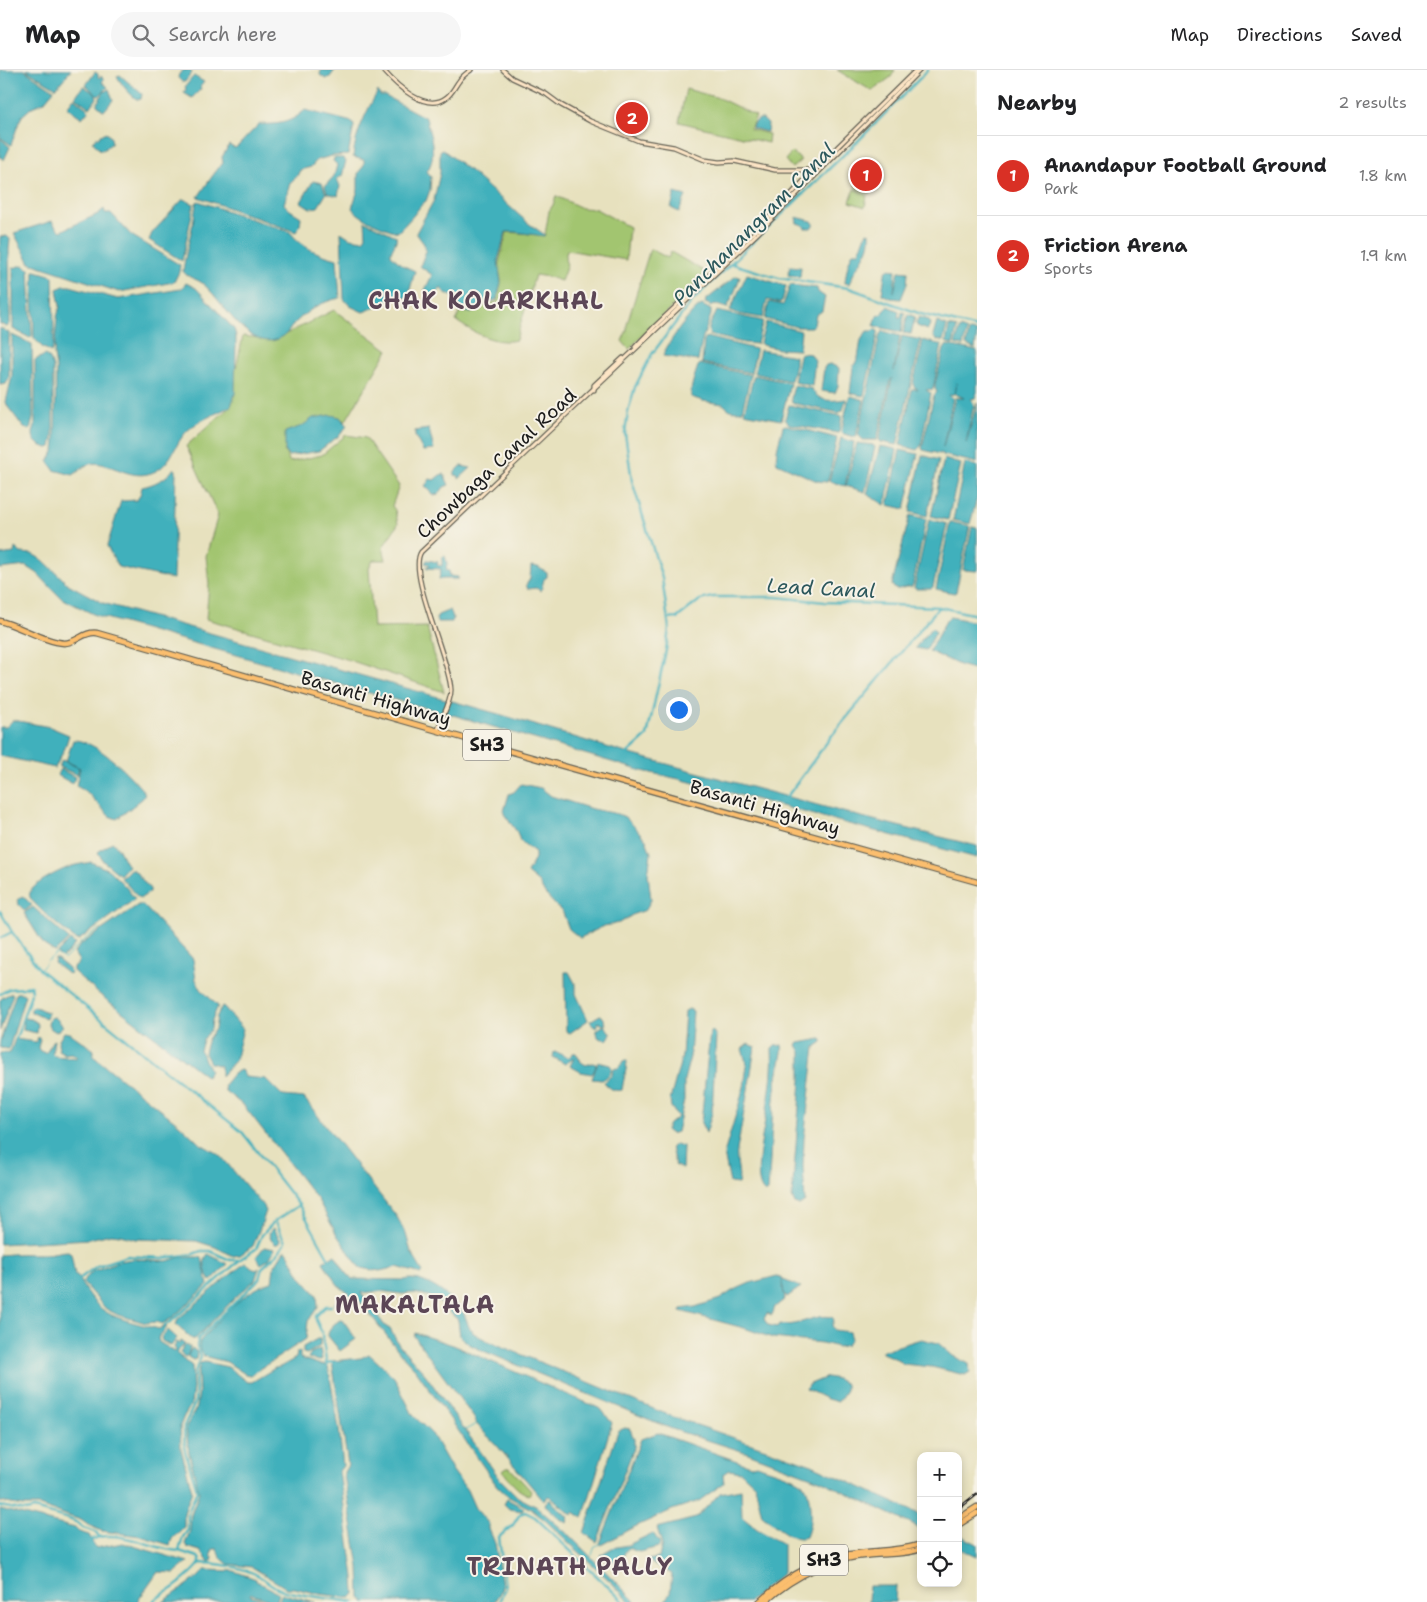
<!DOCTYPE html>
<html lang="en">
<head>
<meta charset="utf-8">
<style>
  :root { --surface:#fff; --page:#f6f6f6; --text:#202124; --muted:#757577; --line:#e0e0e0; --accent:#d93025 }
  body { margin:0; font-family:"Shantell Sans",sans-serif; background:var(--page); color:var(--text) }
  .controls { position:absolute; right:15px; bottom:15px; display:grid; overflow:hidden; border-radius:10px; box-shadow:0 2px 8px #0003 }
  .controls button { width:45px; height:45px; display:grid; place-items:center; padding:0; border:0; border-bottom:1px solid var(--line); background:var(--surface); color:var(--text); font:25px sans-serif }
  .you { position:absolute; left:678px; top:639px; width:18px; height:18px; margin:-12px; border:4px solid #fff; border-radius:50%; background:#1a73e8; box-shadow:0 0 0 8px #1a73e833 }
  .badge { display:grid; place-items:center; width:32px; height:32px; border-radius:50%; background:var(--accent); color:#fff; font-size:16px; font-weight:700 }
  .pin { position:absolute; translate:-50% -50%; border:2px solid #fff; box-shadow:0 1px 5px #0006 }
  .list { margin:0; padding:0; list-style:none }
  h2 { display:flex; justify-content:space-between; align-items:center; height:65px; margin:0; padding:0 20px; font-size:21px }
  h2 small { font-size:16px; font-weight:400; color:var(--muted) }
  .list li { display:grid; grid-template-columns:32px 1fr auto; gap:15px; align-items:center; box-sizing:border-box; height:80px; padding:0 20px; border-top:1px solid var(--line) }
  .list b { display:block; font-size:19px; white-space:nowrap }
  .list p { margin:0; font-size:16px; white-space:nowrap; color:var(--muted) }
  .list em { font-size:16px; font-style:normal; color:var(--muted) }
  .icon { flex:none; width:28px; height:28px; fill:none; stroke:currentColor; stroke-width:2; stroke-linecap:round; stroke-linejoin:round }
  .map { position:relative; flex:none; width:977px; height:1532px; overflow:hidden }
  header { display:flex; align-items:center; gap:30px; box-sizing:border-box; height:70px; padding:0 25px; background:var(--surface); border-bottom:1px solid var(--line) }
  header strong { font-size:24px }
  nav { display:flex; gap:28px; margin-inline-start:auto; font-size:18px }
  .search { width:350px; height:45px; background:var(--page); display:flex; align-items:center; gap:12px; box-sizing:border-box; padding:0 18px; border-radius:28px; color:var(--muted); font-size:19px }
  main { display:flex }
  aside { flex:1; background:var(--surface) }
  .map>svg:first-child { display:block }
  .green { fill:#a2c56f; stroke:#5f7046 }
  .water { fill:#41b0bc; stroke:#2e666c; fill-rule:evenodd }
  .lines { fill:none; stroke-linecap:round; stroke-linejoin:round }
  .stream { stroke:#41b0bc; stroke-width:1 }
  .canal { stroke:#41b0bc; stroke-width:2.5 }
  .secondary-casing { stroke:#636155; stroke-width:5.5 }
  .primary-casing { stroke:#636155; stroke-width:7 }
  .secondary { stroke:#fde5c5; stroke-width:3 }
  .primary { stroke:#fbbe6e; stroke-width:4.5 }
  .rail-casing { stroke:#1c1c1c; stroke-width:3 }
  .rail { stroke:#f7f3e8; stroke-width:1; stroke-dasharray:4; stroke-linecap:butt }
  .labels { text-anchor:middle; stroke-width:4; stroke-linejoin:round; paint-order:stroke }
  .shield { fill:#f7f3e8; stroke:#5e5c59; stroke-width:1 }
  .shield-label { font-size:18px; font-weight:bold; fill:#1c1c1c }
  .street-label { font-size:19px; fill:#1c1c1c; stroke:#f7f3e8 }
  .water-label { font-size:20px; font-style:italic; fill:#2b575c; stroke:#f7f3e8 }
  .district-label { font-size:24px; font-weight:bold; letter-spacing:1px; fill:#5c4656; stroke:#f7f3e8 }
</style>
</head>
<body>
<header>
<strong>Map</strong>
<div class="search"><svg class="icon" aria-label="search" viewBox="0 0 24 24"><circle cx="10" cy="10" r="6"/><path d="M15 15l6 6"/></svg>Search here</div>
<nav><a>Map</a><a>Directions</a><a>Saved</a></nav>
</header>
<main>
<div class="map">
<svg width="977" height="1532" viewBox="0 0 977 1532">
  <rect width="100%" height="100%" fill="#f7f3e8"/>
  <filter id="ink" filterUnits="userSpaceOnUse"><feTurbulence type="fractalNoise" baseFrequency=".02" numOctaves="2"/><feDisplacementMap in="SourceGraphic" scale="10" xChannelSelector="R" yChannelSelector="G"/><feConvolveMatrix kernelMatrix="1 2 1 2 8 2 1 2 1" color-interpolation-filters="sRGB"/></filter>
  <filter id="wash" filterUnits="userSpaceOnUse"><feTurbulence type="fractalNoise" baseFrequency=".0096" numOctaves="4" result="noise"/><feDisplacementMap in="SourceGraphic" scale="20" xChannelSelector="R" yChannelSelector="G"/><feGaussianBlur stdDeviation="1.12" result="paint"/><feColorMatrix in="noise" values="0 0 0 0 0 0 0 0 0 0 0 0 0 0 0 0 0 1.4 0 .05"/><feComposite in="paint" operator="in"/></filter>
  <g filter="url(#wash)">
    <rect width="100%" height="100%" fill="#e7e1be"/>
    <g class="green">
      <path d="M837,0H895L891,7L872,21Z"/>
      <path d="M686,19L719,28L756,46L750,59L769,64L768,73L679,52Z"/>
      <path d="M792,82L801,90L792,98L785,90Z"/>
      <path d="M866,89L876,92L870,124L857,119L855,116Z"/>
      <path d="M854,119L867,125L865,137L850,132Z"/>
      <path d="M556,126L582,138L596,139L629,157L626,190L567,180L565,189L567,195L561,211L549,207L535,205L516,270C495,275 473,262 456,251L460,241L472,243L487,234L497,232L501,210L498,196L507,162L545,165L549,141L553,135Z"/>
      <path d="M650,179L668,188L671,182L707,203L629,279L622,271L627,260V254Z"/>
      <path d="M334,240L388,280L345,352L340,347L284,381L290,392L322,385L346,365L366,368L399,416L392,436L395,440L398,454L383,477L386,490H373L369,498L373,558L427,557L444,622L346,589L206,549L209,514L206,486L218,445L186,376L231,336L235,303L243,266L274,270Z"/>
      <path d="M507,1398H510L531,1421L529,1425C517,1421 510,1411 503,1401Z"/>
    </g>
    <g class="water">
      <path d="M0,0H24L54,20L44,32L32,37L22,46L19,52L11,75L0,67Z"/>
      <path d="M26,0H71L56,18Z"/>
      <path d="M184,0H190L192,3L185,12H182L178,8L179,4Z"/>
      <path d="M321,0H335L330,7L326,9L320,5Z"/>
      <path d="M95,2L98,4V7L100,8L101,6L104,9L102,12L108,17L99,26L96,25L97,28L90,38L75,27L83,16L96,24L86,15Z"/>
      <path d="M120,5L142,24L141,29L138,30C130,25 121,14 117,6Z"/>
      <path d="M194,6L204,12L200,17L201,19L192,28L184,23L186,19L185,17L192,8Z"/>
      <path d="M109,19L113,30L104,41L97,35V33L104,22Z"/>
      <path d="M378,21L380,26H385L426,48C430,65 438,86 427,101L431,107L430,120L426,131L422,134L413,146L398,162C385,159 359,148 352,138L358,120V104C360,98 365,98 364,90L353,87C355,64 367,40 378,21Z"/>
      <path d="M74,28L89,40L82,48L67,37Z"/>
      <path d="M305,40L352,52L354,56L348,85L331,86L317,90L311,97L300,100L297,106L290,113L284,134L290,140L301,147L300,155L296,162L198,127C205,117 215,101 223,93L222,87L229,75L234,78L237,77L259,54C278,55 291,53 305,40Z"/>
      <path d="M759,49H763L768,54L767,62L752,58L753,54Z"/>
      <path d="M106,62L111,68L112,73L103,80L99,79L92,71Z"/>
      <path d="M0,68L10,77L4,90L0,87Z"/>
      <path d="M442,79L470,101L528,153L545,165L544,166L515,162H506L498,190L501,213L497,228L496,230L487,232L471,243L458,239V229L444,222L441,218L434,227L426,223L425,220L432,205L420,196L426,181L424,174L416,163L434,130L440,103V81Z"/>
      <path d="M334,88H343L346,91L342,106L337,109L340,116L338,126L327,123L325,116L334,106L337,95L333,91Z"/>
      <path d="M313,111L322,113L326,124L318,137L310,138L301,132Z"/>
      <path d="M675,123L686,126L679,142L671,138Z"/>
      <path d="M183,129L194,134L182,191L149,170L152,163Z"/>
      <path d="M198,131L290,162C302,178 318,184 337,189L340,228C323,231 308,240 296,252C292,255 290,260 286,264C258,288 229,243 213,224C209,220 205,214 199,211C193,208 187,207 183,201C186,178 194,156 196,133Z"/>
      <path d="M104,139L105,143H111L131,165L180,195L179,202L174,212L119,222L30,193L14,163L52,151L57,158L61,161L98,144Z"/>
      <path d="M796,147L812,151L814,154L811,158H805L803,155L797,153Z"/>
      <path d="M365,151L396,166C398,173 390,178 391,185L402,195L415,201L408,227L396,229L394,225L389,227L390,230C381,233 373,239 363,242L350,236L344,229L341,163V162L350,168L363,170L366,166Z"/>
      <path d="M867,162L870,163C872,182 857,193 851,210L849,214L845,213C846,202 848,192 853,182H859Z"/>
      <path d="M7,166L10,169L9,179L10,254L7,257L0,254V167Z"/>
      <path d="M23,195L29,199L32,266L30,268L13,259V198Z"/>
      <path d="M790,196L801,197L800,207L788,205Z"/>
      <path d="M888,199L896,200L894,222L899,201L908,202L907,214L901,229L890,228L882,224L885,204Z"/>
      <path d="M34,201H36L53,206L54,268L53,278L51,282L42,277L34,268L33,227Z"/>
      <path d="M747,204L786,216L782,232L780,233L767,230L763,248L739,244L730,240Z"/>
      <path d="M736,206L740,207L735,221L727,238L714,234L712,236L705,233L706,230Z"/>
      <path d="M186,213L196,218L234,259L236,266L235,324L231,336C216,344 199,350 187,361C175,373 172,393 156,401C130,414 110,389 89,394C82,396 79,402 73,405L54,400L48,391L54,382L55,369L56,298L54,285L57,247L60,236L57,219L64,216H70L118,229L181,219Z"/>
      <path d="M790,215L817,218L818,222L825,227L822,241L816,245L814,254L811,257H797L765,249L769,232L783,235Z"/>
      <path d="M702,235L711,240V245L703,267L698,291L663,286C665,276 693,238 702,235Z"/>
      <path d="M887,236L899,241L898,247H901L902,242L905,243L901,262L874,256L877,246L883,243Z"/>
      <path d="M717,241L763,251L757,274L744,273L710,265C706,256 714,249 717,241Z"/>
      <path d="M908,244L915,247L911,264L903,263Z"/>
      <path d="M919,247L929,250L930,254L928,260L917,256L916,252Z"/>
      <path d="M766,252L801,261L799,280L779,279L762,275L760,273Z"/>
      <path d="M937,252L947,256L943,271L936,270L933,266Z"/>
      <path d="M949,256L957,258L953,275L946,272Z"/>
      <path d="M0,258L9,263V308L6,314L0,315Z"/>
      <path d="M960,258L967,261L963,276L955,274Z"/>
      <path d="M874,259L878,261V264L864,325L863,326L850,323L853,297L858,288L861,270L867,261H872Z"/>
      <path d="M883,261L900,266L894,301L902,266L921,270L897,375L881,372L879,370L892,308L890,312L877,370H863L858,365L880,264Z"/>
      <path d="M969,261L977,262L975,279L966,275Z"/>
      <path d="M12,265L32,274L33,348L30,360L24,358L8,337L6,332L12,306Z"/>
      <path d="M707,267L755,279L756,282L751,303L702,293L704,271Z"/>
      <path d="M923,270L942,275L933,319L926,320L931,323L921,376L917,380L900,375L912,319H918L914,317L913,314Z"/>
      <path d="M947,275L977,281V322L975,328L971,329L974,334L966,373L977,333V393C965,390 956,388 943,385L942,383L940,384L923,380L922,378L934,325L937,322L935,319V314L944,279ZM957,313L955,324L964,328H955L943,377L953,328L949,325L954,324Z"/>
      <path d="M760,280L795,286V294L791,310L789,311L754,303Z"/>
      <path d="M802,283L810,284L815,290L812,316L794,312L799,285Z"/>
      <path d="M45,285L50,289L53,297V367L51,377L48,378C35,375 30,368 35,356V290Z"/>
      <path d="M700,294L751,305L742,341C730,340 733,343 723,334L703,331L691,327C690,318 695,305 698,296Z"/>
      <path d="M830,294L839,298L838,316L835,323L821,321L824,298L826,295Z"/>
      <path d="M754,305L790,313L781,350L744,343Z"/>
      <path d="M794,315L812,319C819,333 832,331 846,329L843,340L839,343L792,333L791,328Z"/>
      <path d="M851,326L864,330L856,366L854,367L841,363L849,327Z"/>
      <path d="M789,335L842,346L839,362L838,363L789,354L785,349Z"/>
      <path d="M331,345L340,347L347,356L340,365L319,381L289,386L285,383V362L302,356L313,348Z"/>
      <path d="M786,355L837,368L830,403L827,412L817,411L777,393C774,384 781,366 783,356Z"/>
      <path d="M429,359L434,380L423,381L415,366V361Z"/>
      <path d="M841,368L854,372L845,416L829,411Z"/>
      <path d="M857,373L873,375L875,377L865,422L846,416Z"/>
      <path d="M880,376L896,379L897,380L885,435L867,424Z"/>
      <path d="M900,380L918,384L905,439L888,435Z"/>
      <path d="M922,385L939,390L927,446L910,442Z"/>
      <path d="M944,389L961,394L948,450L931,446Z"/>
      <path d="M965,393L977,396V428L970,454L953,450Z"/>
      <path d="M461,396L471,398L459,409V406L455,405V402Z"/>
      <path d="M174,398L176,400L173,509L118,497L107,476L120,434L121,431L137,430L140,425L142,417C153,415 168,408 174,398Z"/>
      <path d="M444,404L449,415L444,417L439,424L434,425L425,416L430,409L434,410L440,405Z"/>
      <path d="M910,445L926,449L913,514L912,517C905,516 901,520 895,519L892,515Z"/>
      <path d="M929,449L947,454L933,517L931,519H916L914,518Z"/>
      <path d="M950,452L970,456L956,522L954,523L936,519Z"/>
      <path d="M972,457L977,458V501L963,500Z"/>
      <path d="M15,478L21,483L32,484L43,490L68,514L103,533L502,645L623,682L854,745L977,776V788L679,709L642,701L443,642L384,627L95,545L61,528L37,503L26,496L0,499V485L14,483Z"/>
      <path d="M445,486L447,493L446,500L449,501L450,506L458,507V509H439L441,499L427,498V496H430L429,494L425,493L427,490L438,492L437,495L442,496V487Z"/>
      <path d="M531,496L538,497L547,503V507L544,509L541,521L536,518L528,519L526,515L530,509Z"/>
      <path d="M450,540L453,547L452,552H437L436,549L438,545Z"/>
      <path d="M950,547L977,552V600L959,595L929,581L947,549Z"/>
      <path d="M932,557L936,562L926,580L915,578Z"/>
      <path d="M13,650L50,657L69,665L65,678L55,698L0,686V657H6Z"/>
      <path d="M73,670C97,670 130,705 145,723L143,728L117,749L109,746L87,722L76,716L80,698L66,691Z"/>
      <path d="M62,690L79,698L77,705L59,697Z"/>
      <path d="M60,699L75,707L73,713H71L57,705Z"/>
      <path d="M521,714L541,718L551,726L592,739L618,744L625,747L634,756L646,770L651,783L648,804L651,829L646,840L634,844L619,853L604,856L580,868L569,859L563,843L545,824L539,813L527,803L535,788V782L520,771L517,762L504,744V741L509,724L514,722Z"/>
      <path d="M112,772C120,777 122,789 128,796L120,805L103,791L98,782Z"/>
      <path d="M91,792L109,800L126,817L135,829L79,870H76C68,864 33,835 30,827C25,816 63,799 72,796C78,794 84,794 91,792Z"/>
      <path d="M130,799L134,800L150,819V822L141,828L138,827L121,808Z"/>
      <path d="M23,826L32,835L25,841L19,835L17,830Z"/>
      <path d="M138,835H143L193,889L196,910L201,919L218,936L212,950L211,959L203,970L200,981L210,1000L207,1007L99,924L73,901V897L78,894L79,891L74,883L80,875Z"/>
      <path d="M33,837L69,869L55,882L44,875L24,843Z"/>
      <path d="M70,870L75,874L66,885L61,887L57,883Z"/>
      <path d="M55,889H57L68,898L71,903L68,904L54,893Z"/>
      <path d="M565,902H569L576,915V924L588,950L570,963L566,961Z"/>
      <path d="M12,923L13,924L0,961V930L3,927Z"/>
      <path d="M16,923H22L25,925L9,979L0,978V972Z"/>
      <path d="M34,936L48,943L46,949L31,942V937Z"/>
      <path d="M222,936L224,937L243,959L235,991L221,1006V996L210,993L204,982L208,969L215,959L217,946Z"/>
      <path d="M689,939L693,941L690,987L684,1010V1030L677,1062L671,1064L666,1060L669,1054L678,1047L671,1037L670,1030L682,986L685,941Z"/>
      <path d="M600,945L603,947L606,954L603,955L598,952L597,956L594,957L590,951Z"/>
      <path d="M55,947L63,956L56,962L50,958L48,954L50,948Z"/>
      <path d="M24,948L31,949L38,954L37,963L23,960Z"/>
      <path d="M603,956H605L611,964L607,970L599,968L596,963V960Z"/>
      <path d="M712,960L716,966L712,1043L706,1063L701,1053L710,962Z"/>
      <path d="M64,962L70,963L94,980L93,986L180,1055L199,1073L220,1085L264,1137L266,1141L262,1153L253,1176L240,1185L233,1186L215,1177L196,1171L136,1169L120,1165L111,1164L89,1169L0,1174V983H10L15,969L36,972L38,967L40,969L38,978L40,981L45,983L48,980L52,971L54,970L52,983L55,986L78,988L72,983L65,984L58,980L59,978L58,972Z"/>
      <path d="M821,969L822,970V972L815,977L804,1069L803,1096L805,1132L799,1136L795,1134L792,1127L801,1010V982L797,975L799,973Z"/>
      <path d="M748,974L755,977C750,1012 743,1046 737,1080C735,1091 741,1103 738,1114L730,1113L724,1084L744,1017L747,995L742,979Z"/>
      <path d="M782,975C784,980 777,1005 776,1013C771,1048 771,1085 768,1121L765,1123C757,1117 758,1100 759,1090C762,1056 775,1013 772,979L775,976Z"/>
      <path d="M554,982L561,984L568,988L573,983H576L581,992L586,995L592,993L596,994L595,999L592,1004L581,1002L570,996L574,988L565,994L553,987Z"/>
      <path d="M625,990L627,991C627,999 623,1011 622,1020C614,1022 609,1018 604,1012L612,1005L613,999L618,998Z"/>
      <path d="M598,992L610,995L612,998L609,1005L602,1010L592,1009Z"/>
      <path d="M240,1000L243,1001L245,1007L266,1009L283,1026L304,1028L397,1147L406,1164L411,1182L423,1202L421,1204L397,1197L380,1201L360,1198L337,1165L318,1130L244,1036L225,1021L224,1015L233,1004Z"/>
      <path d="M675,1074L683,1076L682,1099L675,1095L671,1077Z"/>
      <path d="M274,1158L280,1170L279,1174H275L271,1170L269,1163Z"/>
      <path d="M264,1177L275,1179L269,1189L261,1194L256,1187Z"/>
      <path d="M68,1181L71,1183L75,1205H77C83,1218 94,1234 106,1242C119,1250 144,1255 159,1259L165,1255L167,1257L158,1268L159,1272L175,1282L176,1280L174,1277L177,1272L180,1273L181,1270L183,1271L185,1274L176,1283L192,1296L193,1318L191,1335L184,1346L180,1356L181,1379L192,1421L184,1443V1457L172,1469L170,1475L140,1466L102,1461L88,1455L81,1450L39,1436H23L0,1432V1185C15,1183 29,1184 44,1184C52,1184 60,1181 68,1181Z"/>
      <path d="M284,1181H287L301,1207L317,1225L318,1237L308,1251L306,1269L251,1305L245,1304L227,1292L203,1286L199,1276L200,1271C219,1250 245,1219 272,1212L274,1197Z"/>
      <path d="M208,1184L228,1194L211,1211C205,1204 202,1191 208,1184Z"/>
      <path d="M335,1185L345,1201L352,1209L405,1210C422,1204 452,1227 462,1241C466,1246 467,1253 470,1259C473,1264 481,1267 486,1270L671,1346L812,1395L921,1445V1459L822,1411L748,1383L672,1359L481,1280L469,1274L460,1266L458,1250L439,1232L429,1226L414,1223L402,1224L381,1221L361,1223L385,1256L390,1259L399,1275L425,1304L500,1409L518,1427L537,1437L572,1468L636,1532H630L612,1513L546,1451L531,1439L509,1427L497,1416L416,1300L401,1284L355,1225L352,1226L338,1215L323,1192Z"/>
      <path d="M180,1187H199L202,1188L208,1215L172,1248L162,1254L156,1252L146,1253L118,1245L106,1239L82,1212L93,1201L119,1191L134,1189L167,1191Z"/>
      <path d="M245,1193L248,1194L255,1200L259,1198L255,1210L238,1225L195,1269H192L176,1255L178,1249L220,1213Z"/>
      <path d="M777,1206L783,1208L782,1212L783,1210L801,1217L787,1227L784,1223L782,1213L785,1229L775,1237L772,1245L767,1243L764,1249L768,1255L777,1257L779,1254C796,1259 814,1243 832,1247L834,1250L832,1256L834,1260L849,1262L851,1269L847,1275L838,1277L822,1273L773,1268L744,1258L680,1241L681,1239L695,1237L720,1229L732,1221L750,1213Z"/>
      <path d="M340,1250H343L356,1269L340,1281L328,1266C328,1258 334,1254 340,1250Z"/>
      <path d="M168,1260L177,1268L171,1276L162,1271L161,1268Z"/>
      <path d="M415,1263L453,1275L601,1339L612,1353L583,1448L574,1442L572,1445L549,1426L543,1430C528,1413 514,1395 499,1378C492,1369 477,1358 474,1348L414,1266Z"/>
      <path d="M317,1269H320V1276L307,1284L303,1283V1277Z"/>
      <path d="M921,1269L938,1273L953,1286L969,1294L970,1302L965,1305L932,1297L903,1294L899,1290L882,1283V1281Z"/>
      <path d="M185,1275L190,1277L188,1285L192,1278L197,1282L196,1289L193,1290L188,1287V1285L185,1287L180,1283Z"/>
      <path d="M320,1279L322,1289L319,1291L308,1288L311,1283Z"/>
      <path d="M300,1281V1288L321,1295L324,1294L325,1296H328L339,1359L343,1396L339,1401L354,1507L355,1524L351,1528L320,1524L294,1518H286L252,1497L228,1494L220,1487L217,1479H213L211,1484L213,1490L209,1492L200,1481L187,1477L185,1474L190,1461L191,1445L199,1422L189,1383L186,1357L197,1337L199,1321L198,1304L200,1293L205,1292L228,1297L247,1312H252L275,1298L280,1297L296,1288L297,1282Z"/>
      <path d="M369,1284L394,1307L413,1345L432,1364L453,1401L467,1420L475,1438L489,1454V1459L495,1473L502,1515L501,1521L494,1532H364L360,1527L359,1497L344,1405V1402L348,1395L332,1291L361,1288Z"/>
      <path d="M827,1307L837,1309L846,1314V1320L838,1332L827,1329L806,1319L808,1315Z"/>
      <path d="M625,1358L630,1359L634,1369V1378L597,1472L584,1463L618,1361Z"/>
      <path d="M658,1363L751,1396L757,1395C769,1400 795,1406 804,1415C809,1421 809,1430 810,1437C811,1448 810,1457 806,1467C792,1473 773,1453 762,1445L755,1415L741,1402L729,1400L723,1404L724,1413L699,1431L672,1440L630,1459L601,1475L600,1473L641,1369Z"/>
      <path d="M741,1419L742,1447L757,1459L783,1474V1503L749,1532H665L670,1523L672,1504L647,1490L659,1488L662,1474L657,1458L696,1448L720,1423Z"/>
      <path d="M507,1429L524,1438L522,1441L509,1439L504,1434Z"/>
      <path d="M549,1429L568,1447L567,1453C558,1449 553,1441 545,1435L546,1432Z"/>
      <path d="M0,1439L75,1458L79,1462L89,1465L96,1478L123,1473L188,1492L175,1503L158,1502L137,1532H0Z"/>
      <path d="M653,1463L660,1473L659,1477L639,1482L628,1478L623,1486H620L610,1494L600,1485L612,1478L628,1475Z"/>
      <path d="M958,1464L977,1474V1487L958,1478Z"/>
      <path d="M205,1500L234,1501L256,1509V1511L279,1523L277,1531L274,1532L252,1524L251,1523L250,1525L268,1532H163L197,1508Z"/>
      <path d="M869,1516H896L895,1532H868Z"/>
      <path d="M283,1524L315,1532H279L281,1525Z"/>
    </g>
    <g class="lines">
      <g class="stream">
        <path d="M47,891L56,884L65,889L79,874L99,859"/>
        <path d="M40,900L45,894"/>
        <path d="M465,1360L477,1354"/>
        <path d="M592,1485L595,1476L601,1474"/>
      </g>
      <g class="canal">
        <path d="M733,194L779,208L849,218L921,244L977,258"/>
        <path d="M669,549L677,548L700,530L713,527H776L825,532L939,537L977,545"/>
        <path d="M627,684L647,666L666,580L669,558L662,508L632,411L625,363L628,342L635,317L652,284L692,231L859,70L928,0"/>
        <path d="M786,728L833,664L939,537"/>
        <path d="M0,841L12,862L40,900L242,1062L299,1135L329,1189"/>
        <path d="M0,868L12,862"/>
        <path d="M25,917L31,916L32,921"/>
        <path d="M0,924L9,919L23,918"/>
        <path d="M16,969L31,924"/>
        <path d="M279,1158L275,1151L299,1135"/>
        <path d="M279,1159L285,1172"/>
        <path d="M79,1209L97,1196L127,1186L163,1188L193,1184L201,1181H210L230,1190H240"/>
        <path d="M335,1234L351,1224"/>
        <path d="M165,1255L173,1250L242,1188L256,1179L262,1165L273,1153"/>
        <path d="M322,1263L316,1250V1246L326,1236H331"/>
        <path d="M322,1265L327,1296"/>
        <path d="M326,1293L333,1292"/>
        <path d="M0,1436L26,1441L34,1439L69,1449L78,1453L83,1458L96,1462L99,1467C128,1462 152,1479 179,1481"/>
        <path d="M91,1470L99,1467"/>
        <path d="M200,1493V1490L198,1487L179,1481L183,1467L188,1460V1443L197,1420L185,1381L184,1356L195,1333L196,1318L195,1303L200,1286L197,1276L198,1269L259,1209L262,1198L278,1183L284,1174"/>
        <path d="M153,1532C158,1526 166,1523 173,1518C180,1513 196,1500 200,1493C216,1493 244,1497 259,1506C267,1511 276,1519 285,1521C308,1526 331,1529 354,1532"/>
        <path d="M499,1532L505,1518L499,1467L513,1455L520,1444L525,1442L535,1447L624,1532"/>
      </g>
    </g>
  </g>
  <g filter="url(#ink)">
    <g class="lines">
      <defs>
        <g id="secondary">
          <path d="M383,0C396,15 426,44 447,27C453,22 455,16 459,11C462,6 467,3 471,0"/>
          <path d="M503,0L512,8L546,24L561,35L590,51L639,71L674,77L705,90L719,92L734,91L775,100H808L814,102"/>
          <path d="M635,277L655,256L766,151L816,98L916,0"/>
          <path d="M594,320V315L623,288"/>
          <path d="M438,660C441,648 451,633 451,620C450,590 407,503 421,482L758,163L920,0"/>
        </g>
        <g id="primary">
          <path d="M0,551C20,556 45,572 64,573C77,573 84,561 97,563L456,666L977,812"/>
          <path d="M958,1449L977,1437"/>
          <path d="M958,1455L977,1443"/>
          <path d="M822,1490L833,1480"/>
          <path d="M759,1532C792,1502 822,1486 867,1482C884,1480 904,1480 921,1474"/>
          <path d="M765,1532C796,1504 830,1488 871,1485C887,1483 906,1485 921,1479"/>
        </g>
      </defs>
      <use href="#secondary" class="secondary-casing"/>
      <use href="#primary" class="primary-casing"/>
      <use href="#secondary" class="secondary"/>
      <use href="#primary" class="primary"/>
      <defs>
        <path id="rail" d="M958,1439L977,1424"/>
      </defs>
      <use href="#rail" class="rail-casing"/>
      <use href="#rail" class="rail"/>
    </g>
  </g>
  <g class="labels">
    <g class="shield">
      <rect x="463" y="659.5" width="48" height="31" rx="4"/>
      <rect x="800" y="1474.5" width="48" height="31" rx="4"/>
    </g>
    <g class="shield-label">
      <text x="487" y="681">SH3</text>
      <text x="824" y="1496">SH3</text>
    </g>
    <g class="street-label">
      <text transform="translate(496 393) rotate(-43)" y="7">Chowbaga Canal Road</text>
      <text transform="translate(376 628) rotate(16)" y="7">Basanti Highway</text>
      <text transform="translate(765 737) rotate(16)" y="7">Basanti Highway</text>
    </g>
    <g class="water-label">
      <text transform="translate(754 154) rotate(-45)" y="7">Panchanangram Canal</text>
      <text transform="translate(821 518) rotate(3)" y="7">Lead Canal</text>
    </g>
    <g class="district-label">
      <text x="486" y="239">CHAK KOLARKHAL</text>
      <text x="415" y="1243">MAKALTALA</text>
      <text x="570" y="1505">TRINATH PALLY</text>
    </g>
  </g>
</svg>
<div class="controls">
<button>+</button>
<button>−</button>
<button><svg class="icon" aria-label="locate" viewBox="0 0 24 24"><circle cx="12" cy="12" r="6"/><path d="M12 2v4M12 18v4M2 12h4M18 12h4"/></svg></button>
</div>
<div class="you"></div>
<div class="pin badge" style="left:866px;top:105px">1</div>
<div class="pin badge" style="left:632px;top:48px">2</div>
</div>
<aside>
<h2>Nearby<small>2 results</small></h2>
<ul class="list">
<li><span class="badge">1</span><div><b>Anandapur Football Ground</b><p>Park</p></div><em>1.8 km</em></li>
<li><span class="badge">2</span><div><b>Friction Arena</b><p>Sports</p></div><em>1.9 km</em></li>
</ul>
</aside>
</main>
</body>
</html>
